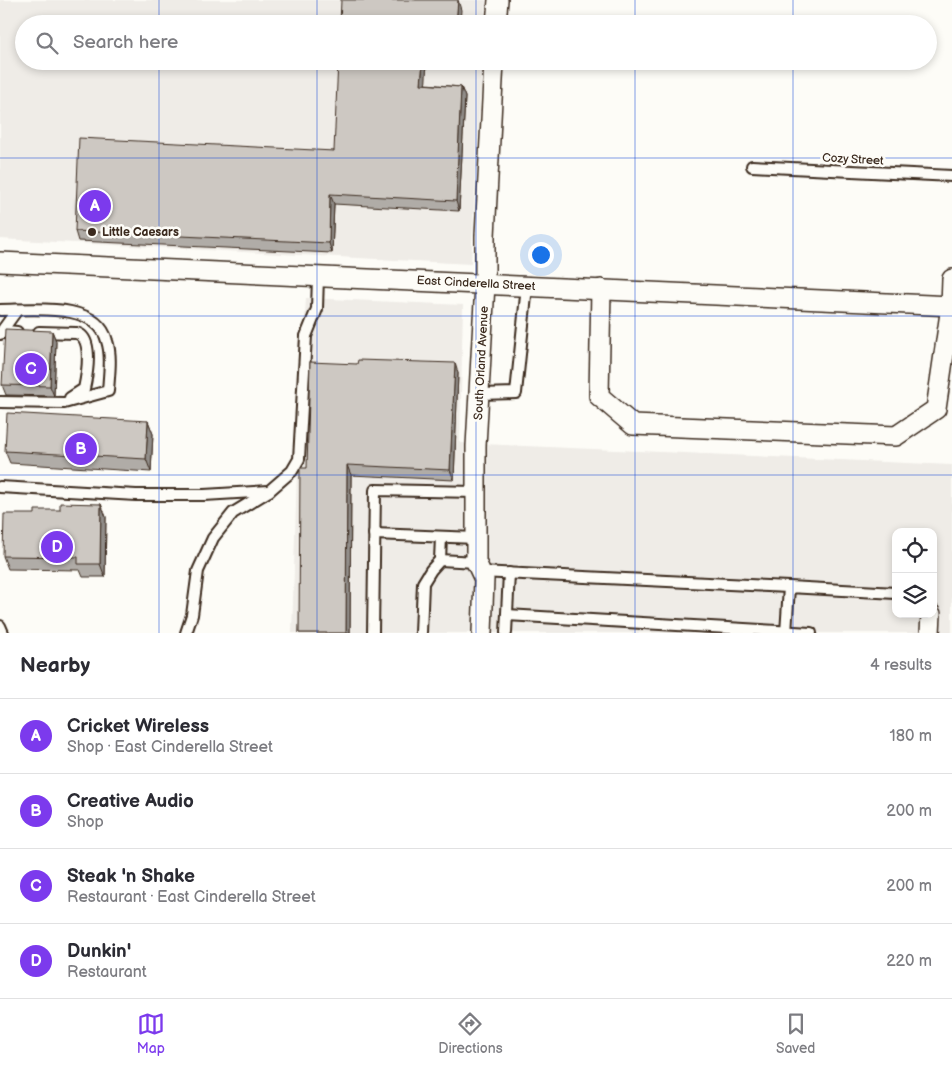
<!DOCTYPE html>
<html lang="en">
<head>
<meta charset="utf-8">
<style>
  :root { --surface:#fff; --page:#f2f2f3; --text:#2b2b33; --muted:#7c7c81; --line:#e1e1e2; --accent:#7c3aed }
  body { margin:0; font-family:"Balsamiq Sans",sans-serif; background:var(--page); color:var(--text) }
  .controls { position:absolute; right:15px; bottom:15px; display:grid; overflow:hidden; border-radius:10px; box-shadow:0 2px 8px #0003 }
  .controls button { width:45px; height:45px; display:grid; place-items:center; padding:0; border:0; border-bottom:1px solid var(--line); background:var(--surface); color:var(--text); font:25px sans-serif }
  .you { position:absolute; left:540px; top:254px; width:18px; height:18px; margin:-12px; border:4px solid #fff; border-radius:50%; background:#1a73e8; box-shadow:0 0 0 8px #1a73e833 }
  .badge { display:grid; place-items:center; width:32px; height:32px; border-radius:50%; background:var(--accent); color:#fff; font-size:16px; font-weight:700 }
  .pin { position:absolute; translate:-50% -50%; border:2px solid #fff; box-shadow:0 1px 5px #0006 }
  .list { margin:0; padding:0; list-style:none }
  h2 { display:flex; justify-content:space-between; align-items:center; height:65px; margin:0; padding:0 20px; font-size:21px }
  h2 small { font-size:16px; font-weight:400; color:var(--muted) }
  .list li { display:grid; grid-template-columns:32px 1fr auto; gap:15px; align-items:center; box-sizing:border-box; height:75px; padding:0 20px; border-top:1px solid var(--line) }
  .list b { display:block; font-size:19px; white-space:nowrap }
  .list p { margin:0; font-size:16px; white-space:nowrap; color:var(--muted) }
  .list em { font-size:16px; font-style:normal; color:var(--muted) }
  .icon { flex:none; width:28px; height:28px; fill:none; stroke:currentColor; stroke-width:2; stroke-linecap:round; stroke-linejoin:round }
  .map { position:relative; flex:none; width:952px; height:633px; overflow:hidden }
  .search { position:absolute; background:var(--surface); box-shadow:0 2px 8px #0003; left:15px; right:15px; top:15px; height:55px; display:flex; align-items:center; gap:12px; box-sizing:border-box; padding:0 18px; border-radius:28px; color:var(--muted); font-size:19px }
  .sheet { height:365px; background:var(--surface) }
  nav { display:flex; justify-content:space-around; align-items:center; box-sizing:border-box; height:70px; border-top:1px solid var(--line); background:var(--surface); font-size:14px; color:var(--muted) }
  nav a { display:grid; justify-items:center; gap:2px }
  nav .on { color:var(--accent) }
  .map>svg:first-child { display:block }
  .built { fill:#efece7; fill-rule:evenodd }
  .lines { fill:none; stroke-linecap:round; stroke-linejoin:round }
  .service-casing { stroke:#3b2a1e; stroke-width:14 }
  .minor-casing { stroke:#3b2a1e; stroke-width:22 }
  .service { stroke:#fdfcf7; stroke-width:10 }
  .minor { stroke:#fdfcf7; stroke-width:19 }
  .wall { fill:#b0aca7; stroke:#3b2a1e }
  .shaded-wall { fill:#908c88; stroke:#3b2a1e }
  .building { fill:#cdc8c2; stroke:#3b2a1e }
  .grid { fill:none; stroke:#1d4ed8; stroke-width:1; stroke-opacity:0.55 }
  .poi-dot { fill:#3b2a1e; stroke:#fdfcf7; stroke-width:2 }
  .labels { text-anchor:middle; stroke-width:5; stroke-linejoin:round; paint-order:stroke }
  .street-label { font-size:12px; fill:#3b2a1e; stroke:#fdfcf7 }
  .poi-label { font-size:12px; font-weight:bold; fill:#3b2a1e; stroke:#fdfcf7; text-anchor:start }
</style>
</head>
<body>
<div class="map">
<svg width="952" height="633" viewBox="0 0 952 633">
  <rect width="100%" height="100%" fill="#fdfcf7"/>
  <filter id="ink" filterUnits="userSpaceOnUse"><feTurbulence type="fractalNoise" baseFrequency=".02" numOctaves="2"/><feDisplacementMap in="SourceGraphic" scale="10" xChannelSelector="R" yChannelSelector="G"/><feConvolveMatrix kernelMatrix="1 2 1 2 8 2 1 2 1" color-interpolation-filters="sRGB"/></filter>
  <g filter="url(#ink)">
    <g class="built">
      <path d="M0,0H486L484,24H24V61H482L471,264L0,239Z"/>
      <path d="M306,298L463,305L460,443L952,465V633H292L298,439ZM896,532H933V614H896Z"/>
    </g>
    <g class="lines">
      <defs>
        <g id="service">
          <path d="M752,166L952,176"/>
          <path d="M0,310C32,310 97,301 107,341C112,356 109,375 108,391L64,403L0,402"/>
          <path d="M1,332L17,310"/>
          <path d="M39,332L76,333C94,337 87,375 84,389L70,398"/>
          <path d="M0,334L7,331L17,332"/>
          <path d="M479,394L516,393L527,286"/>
          <path d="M0,487L136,495H204L269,491"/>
          <path d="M374,534L476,538"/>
          <path d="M440,560L441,537"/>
          <path d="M480,572L789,587"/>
          <path d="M507,615L811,633"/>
          <path d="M0,626L3,633"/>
          <path d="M186,633L192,615L198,571L213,538L233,513L269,491L292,471L299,459L306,336L317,309L318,276"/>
          <path d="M373,633L375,490L476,492"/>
          <path d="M421,633L423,583L431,570L440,560L476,562"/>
          <path d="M506,633L509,573"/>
          <path d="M786,633L789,587L896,593"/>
        </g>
        <g id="minor">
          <path d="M496,24L498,0"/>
          <path d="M0,262L952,306"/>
          <path d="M601,289L599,396L633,425L896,436L936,409L951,306L952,279"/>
          <path d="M482,633L484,579L476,562V446L485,284V236L494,61"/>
          <path d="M930,633L931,614"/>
        </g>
      </defs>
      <use href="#service" class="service-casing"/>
      <use href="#minor" class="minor-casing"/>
      <use href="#service" class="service"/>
      <use href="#minor" class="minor"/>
    </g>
    <g class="wall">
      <path d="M426,84L461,87L465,97L459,211L334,204L332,253L78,241L75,231L334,151Z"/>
      <path d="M52,331L56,341L54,396L6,395L2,385Z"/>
      <path d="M357,364L458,373L454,480L351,475L350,633H299L307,468Z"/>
      <path d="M148,421L153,434L151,472L10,463L5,451Z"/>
      <path d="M101,504L106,517L105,577H83L80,570L8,569L3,556L60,510Z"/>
    </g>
    <g class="shaded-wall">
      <path d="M458,0L461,10L460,24H456Z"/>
      <path d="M423,61H427L425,94L421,84Z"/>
      <path d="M461,87L465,97L459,211L456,201Z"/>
      <path d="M330,194L334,204L332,253L329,243Z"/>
      <path d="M52,331L56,341L54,396L50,386Z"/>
      <path d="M455,363L458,373L454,480L450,470Z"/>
      <path d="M148,421L153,434L151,472L146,459Z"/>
      <path d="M347,465L351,475L350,633H346Z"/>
      <path d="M101,504L106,517L105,577L100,564Z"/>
    </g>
    <g class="building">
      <path d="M341,0H458L456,24H340Z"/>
      <path d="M338,61H423L421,84L461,87L456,201L330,194L329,243L75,231L79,138L334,151Z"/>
      <path d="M5,329L52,331L50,386L2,385Z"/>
      <path d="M358,360L455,363L450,470L347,465L346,633H299L300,468H307L310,362L357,364Z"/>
      <path d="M7,413L148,421L146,459L5,451Z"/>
      <path d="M60,503L101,504L100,564H78V557L3,556L4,514H35V510H60Z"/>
    </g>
  </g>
  <path class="grid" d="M159,0V24M317,0V24M476,0V24M635,0V24M793,0V24M159,61V633M317,61V633M476,61V633M635,61V633M793,61V633M0,158H952M0,316H952M0,475H952"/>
  <circle class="poi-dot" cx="92" cy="232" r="5"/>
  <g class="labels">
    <g class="street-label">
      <text transform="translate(853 159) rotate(3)" y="4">Cozy Street</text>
      <text transform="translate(476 283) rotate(3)" y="4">East Cinderella Street</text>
      <text transform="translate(481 363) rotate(-87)" y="4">South Orland Avenue</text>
    </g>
    <g class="poi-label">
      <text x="102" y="236">Little Caesars</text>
    </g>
  </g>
</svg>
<div class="controls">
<button><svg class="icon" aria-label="locate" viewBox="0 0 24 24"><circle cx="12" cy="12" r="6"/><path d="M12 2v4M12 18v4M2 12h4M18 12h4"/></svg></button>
<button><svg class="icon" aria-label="layers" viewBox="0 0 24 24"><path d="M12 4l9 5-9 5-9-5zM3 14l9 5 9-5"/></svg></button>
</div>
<div class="you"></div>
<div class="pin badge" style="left:95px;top:206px">A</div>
<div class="pin badge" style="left:81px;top:449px">B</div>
<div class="pin badge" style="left:31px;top:369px">C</div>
<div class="pin badge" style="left:57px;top:547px">D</div>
<div class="search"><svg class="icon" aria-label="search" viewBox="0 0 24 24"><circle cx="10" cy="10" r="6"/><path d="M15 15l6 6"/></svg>Search here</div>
</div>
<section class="sheet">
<h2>Nearby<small>4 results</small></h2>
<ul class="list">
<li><span class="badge">A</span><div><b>Cricket Wireless</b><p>Shop · East Cinderella Street</p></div><em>180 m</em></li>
<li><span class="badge">B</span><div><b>Creative Audio</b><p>Shop</p></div><em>200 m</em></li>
<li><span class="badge">C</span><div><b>Steak 'n Shake</b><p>Restaurant · East Cinderella Street</p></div><em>200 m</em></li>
<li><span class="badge">D</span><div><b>Dunkin'</b><p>Restaurant</p></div><em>220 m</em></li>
</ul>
</section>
<nav>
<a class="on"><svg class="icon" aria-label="map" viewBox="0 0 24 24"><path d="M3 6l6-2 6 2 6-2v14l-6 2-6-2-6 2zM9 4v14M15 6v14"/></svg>Map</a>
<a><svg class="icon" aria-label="directions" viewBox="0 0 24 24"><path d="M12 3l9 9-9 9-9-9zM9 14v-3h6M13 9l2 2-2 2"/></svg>Directions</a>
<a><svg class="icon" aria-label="saved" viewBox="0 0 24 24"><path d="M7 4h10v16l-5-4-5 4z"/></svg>Saved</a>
</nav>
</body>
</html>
